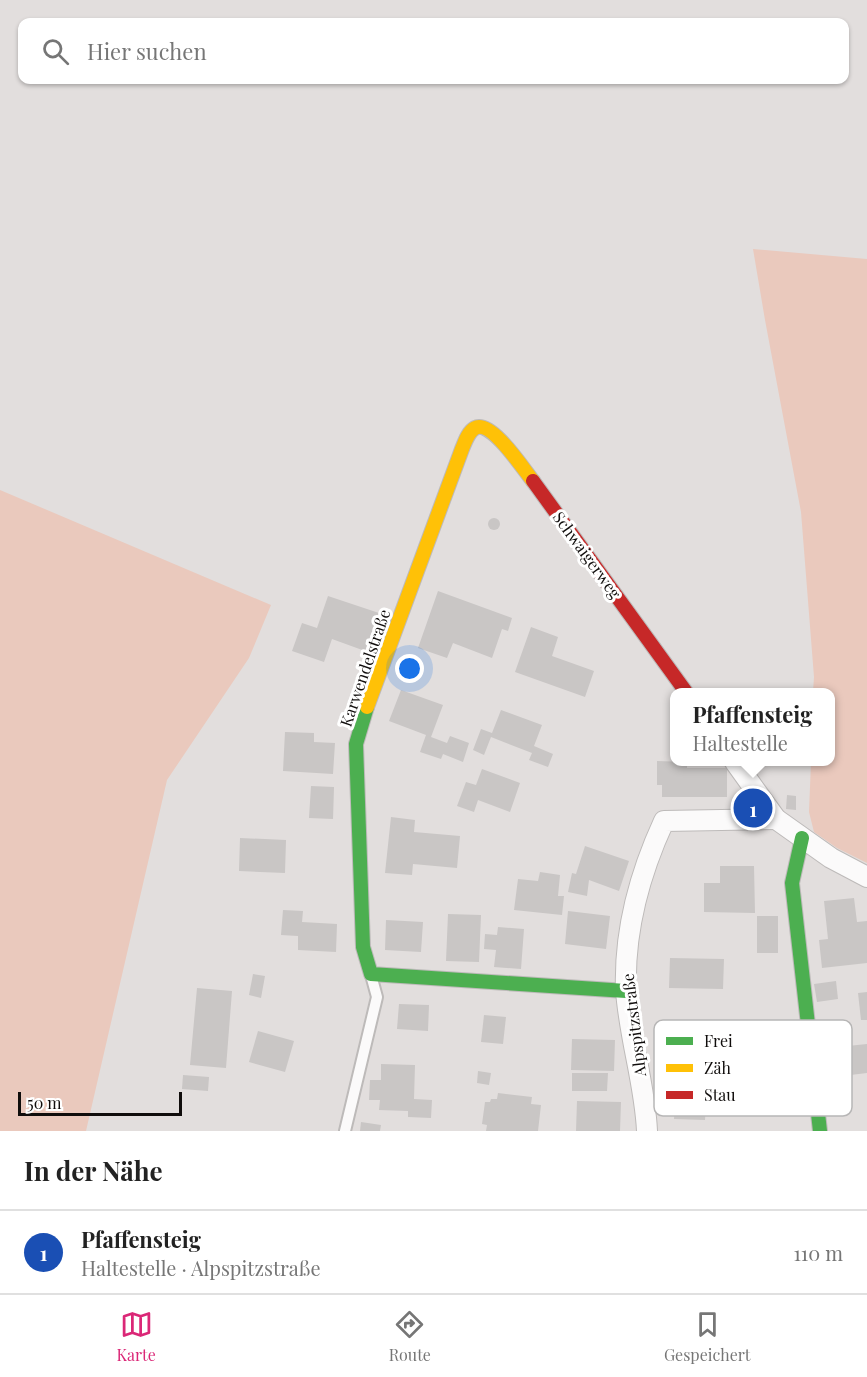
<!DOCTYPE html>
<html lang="de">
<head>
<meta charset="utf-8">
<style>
  :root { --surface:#fff; --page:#f2f2f2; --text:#222; --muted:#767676; --line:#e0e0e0; --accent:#db2777 }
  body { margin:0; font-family:"Playfair Display",serif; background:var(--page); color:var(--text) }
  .scale { position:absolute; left:18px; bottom:15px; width:164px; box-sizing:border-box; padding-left:6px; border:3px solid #100d0c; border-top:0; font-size:16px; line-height:21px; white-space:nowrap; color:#100d0c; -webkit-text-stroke:4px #fff; paint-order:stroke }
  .you { position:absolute; left:410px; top:669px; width:21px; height:21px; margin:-15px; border:4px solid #fff; border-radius:50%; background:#1a73e8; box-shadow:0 0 0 9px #1a73e833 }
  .badge { display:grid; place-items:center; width:39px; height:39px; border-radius:50%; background:var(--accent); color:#fff; font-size:20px; font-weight:700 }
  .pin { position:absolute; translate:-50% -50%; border:3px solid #fff; box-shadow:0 2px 6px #0006 }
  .popup { position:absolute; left:670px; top:688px; width:165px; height:78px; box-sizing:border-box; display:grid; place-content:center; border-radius:12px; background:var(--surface); filter:drop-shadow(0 2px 4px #0005); font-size:20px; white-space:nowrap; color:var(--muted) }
  .popup b { font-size:22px; color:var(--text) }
  .popup::after { content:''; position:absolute; left:50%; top:100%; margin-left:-12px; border:12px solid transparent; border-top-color:var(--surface) }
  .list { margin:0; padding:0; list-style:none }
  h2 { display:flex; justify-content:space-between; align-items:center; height:78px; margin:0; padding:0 24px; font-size:26px }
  h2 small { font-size:20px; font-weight:400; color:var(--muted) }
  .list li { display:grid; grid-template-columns:39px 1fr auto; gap:18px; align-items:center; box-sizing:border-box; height:84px; padding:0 24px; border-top:2px solid var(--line) }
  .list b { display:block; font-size:22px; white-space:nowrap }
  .list p { margin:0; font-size:20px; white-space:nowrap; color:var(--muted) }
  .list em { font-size:20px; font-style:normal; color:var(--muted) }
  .icon { flex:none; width:33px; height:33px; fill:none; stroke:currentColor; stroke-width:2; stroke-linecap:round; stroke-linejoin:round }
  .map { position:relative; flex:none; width:867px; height:1131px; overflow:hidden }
  .search { position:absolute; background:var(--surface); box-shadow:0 2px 4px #0004; left:18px; right:18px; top:18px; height:66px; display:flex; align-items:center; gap:15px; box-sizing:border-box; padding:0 21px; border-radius:12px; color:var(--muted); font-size:22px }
  .sheet { height:162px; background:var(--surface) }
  nav { display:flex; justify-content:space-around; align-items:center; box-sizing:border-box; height:84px; border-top:2px solid var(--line); background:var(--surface); font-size:16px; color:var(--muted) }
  nav a { display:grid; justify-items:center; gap:3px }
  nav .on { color:var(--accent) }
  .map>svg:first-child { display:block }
  .green { fill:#eac9bd }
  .building { fill:#c9c6c5 }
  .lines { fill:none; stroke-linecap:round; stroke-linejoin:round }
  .lane-casing { stroke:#bdbab9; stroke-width:14 }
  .street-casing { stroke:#bdbab9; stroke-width:22 }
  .fast-casing { stroke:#bdbab9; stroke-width:16 }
  .slow-casing { stroke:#bdbab9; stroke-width:16 }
  .jam-casing { stroke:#bdbab9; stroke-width:16 }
  .lane { stroke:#fbfafa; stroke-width:10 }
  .street { stroke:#fbfafa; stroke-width:20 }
  .fast { stroke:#4caf50; stroke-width:14 }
  .slow { stroke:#ffc107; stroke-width:14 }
  .jam { stroke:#c62828; stroke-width:14 }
  .labels { text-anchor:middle; stroke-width:6; stroke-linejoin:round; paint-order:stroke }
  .street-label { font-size:16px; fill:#100d0c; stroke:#fff }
  .key { fill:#fff; stroke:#b7b6b6; stroke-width:1.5 }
  .key-label { font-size:16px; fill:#100d0c }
</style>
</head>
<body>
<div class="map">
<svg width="867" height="1131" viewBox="0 0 867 1131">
  <rect width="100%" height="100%" fill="#e2dedd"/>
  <g class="green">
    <path d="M753,249L867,259V863L837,848L814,832L809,812L811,762H831V692H813L814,677L801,512L765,320Z"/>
    <path d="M0,490L271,605L249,658L167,780L86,1131H0Z"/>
  </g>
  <g class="building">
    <circle cx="494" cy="524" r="6"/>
    <path d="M438,591L512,618L508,631L502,629L492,658L453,643L447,658L418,648Z"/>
    <path d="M328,596L379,613L365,651L332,639L324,662L292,651L302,623L317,628Z"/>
    <path d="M531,627L558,637L552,656L594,671L585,697L515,672Z"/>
    <path d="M401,690L443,705L431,737L447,743L450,736L469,743L463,762L443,754L441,759L420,752L426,735L389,721Z"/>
    <path d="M501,710L542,725L534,746L553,754L548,767L529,760L532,753L491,737L484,755L473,750L481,729L492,733Z"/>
    <path d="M285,732L314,733V742L335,743L333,774L283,771Z"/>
    <path d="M657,761L687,762V768H727V797H662V785H657Z"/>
    <path d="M482,769L520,783L510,812L478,800L474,812L457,806L466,782L476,785Z"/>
    <path d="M311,786L334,787L333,819L309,818Z"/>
    <path d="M787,795L796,796V810L786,809Z"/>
    <path d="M391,817L415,820L414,832L460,836L457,868L413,864L412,875L385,873Z"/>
    <path d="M240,838L286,840L285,873L239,871Z"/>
    <path d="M585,846L629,861L619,891L589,880L587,896L568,892L572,873L576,874Z"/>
    <path d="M720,866H754L755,913L704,912V883H720Z"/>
    <path d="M540,872L560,875L558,896H564L562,915L514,910L518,879L538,881Z"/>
    <path d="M854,898L857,922L867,921V963L822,968L819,940L828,939L824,901Z"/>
    <path d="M283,910L303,911L302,922L337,924L336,952L298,950V936L281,935Z"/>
    <path d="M568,911L610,916L606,949L565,944Z"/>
    <path d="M448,914L481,915L479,962L446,961Z"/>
    <rect x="757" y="916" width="21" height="37"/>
    <path d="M386,920L423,922L421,952L385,950Z"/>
    <path d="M498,927L524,929L521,969L494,967L496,950L484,949L485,934L497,935Z"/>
    <path d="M670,958L724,959L723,989L669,988Z"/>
    <path d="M253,974L265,976L261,998L249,995Z"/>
    <path d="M836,981L838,999L817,1002L814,984Z"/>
    <path d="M197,988L232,991L226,1068L190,1065Z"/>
    <path d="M867,992V1020H861L858,993Z"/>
    <path d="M399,1004L429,1005L428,1031L397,1029Z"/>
    <path d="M484,1015L506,1017L503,1044L481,1042Z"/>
    <path d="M258,1031L294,1041L285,1072L249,1062Z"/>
    <path d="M572,1039L615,1040L614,1071L571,1070Z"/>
    <path d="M867,1044V1073L842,1076L838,1047Z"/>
    <path d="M730,1056L733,1088L740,1087L742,1102L721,1105L719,1089L701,1091L697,1059Z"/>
    <path d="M381,1064L415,1065L414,1099L432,1100L431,1118L408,1117V1111L379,1110L380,1100H369L370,1080H381Z"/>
    <path d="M478,1071L491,1073L489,1085L477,1083Z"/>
    <path d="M572,1073H608L607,1091H572Z"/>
    <path d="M183,1075L209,1077L208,1091L182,1089Z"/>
    <path d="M498,1093L532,1097L531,1104L541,1105L538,1131H486L487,1125L482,1124L485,1102H490L491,1099H497Z"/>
    <path d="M675,1100L706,1101L705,1120L674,1119Z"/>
    <path d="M577,1101L621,1102L620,1131H576Z"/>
    <path d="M361,1122L381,1125L380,1131H360Z"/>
  </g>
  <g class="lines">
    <defs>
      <path id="lane" d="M345,1131L377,997L371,975"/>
      <g id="street">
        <path d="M735,762L776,819L831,858L867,877"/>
        <path d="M647,1131C645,1084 629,1037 626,990C624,932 640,873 664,821L776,819"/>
      </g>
      <g id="fast">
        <path d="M367,707L356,744L363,947L371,974L626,991"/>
        <path d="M802,838L792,883L820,1131"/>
      </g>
      <path id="slow" d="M367,707L462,449C465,442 468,432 475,428C491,419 524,470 533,481"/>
      <path id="jam" d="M533,481L686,692"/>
    </defs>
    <use href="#lane" class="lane-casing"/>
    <use href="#street" class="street-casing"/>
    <use href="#fast" class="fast-casing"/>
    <use href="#slow" class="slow-casing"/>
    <use href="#jam" class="jam-casing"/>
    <use href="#lane" class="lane"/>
    <use href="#street" class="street"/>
    <use href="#fast" class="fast"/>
    <use href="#slow" class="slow"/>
    <use href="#jam" class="jam"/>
  </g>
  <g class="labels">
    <g class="street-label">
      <text transform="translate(587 555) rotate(54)" y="6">Schwaigerweg</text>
      <text transform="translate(365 668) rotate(-71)" y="6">Karwendelstraße</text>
      <text transform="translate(634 1025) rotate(-97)" y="6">Alpspitzstraße</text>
    </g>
  </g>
  <rect x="654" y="1020" width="198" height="96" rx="9" class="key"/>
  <rect x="666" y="1037" width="27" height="8" fill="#4caf50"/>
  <rect x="666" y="1064" width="27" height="8" fill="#ffc107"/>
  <rect x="666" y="1091" width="27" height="8" fill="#c62828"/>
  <g class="key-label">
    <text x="704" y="1047">Frei</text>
    <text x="704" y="1074">Zäh</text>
    <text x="704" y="1101">Stau</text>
  </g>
</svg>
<div class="scale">50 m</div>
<div class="you"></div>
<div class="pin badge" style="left:753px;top:808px;background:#1a4fb4">1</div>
<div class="popup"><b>Pfaffensteig</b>Haltestelle</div>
<div class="search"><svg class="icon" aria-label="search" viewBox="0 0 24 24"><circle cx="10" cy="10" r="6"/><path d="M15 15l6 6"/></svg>Hier suchen</div>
</div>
<section class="sheet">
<h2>In der Nähe<small></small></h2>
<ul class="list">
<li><span class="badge" style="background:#1a4fb4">1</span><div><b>Pfaffensteig</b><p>Haltestelle · Alpspitzstraße</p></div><em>110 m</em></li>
</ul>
</section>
<nav>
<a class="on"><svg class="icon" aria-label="map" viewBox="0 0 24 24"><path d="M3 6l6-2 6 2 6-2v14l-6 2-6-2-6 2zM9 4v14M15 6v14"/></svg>Karte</a>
<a><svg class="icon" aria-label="directions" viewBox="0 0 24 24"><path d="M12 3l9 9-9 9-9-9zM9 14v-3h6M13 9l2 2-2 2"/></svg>Route</a>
<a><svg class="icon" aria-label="saved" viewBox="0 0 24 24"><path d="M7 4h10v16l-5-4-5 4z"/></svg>Gespeichert</a>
</nav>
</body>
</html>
